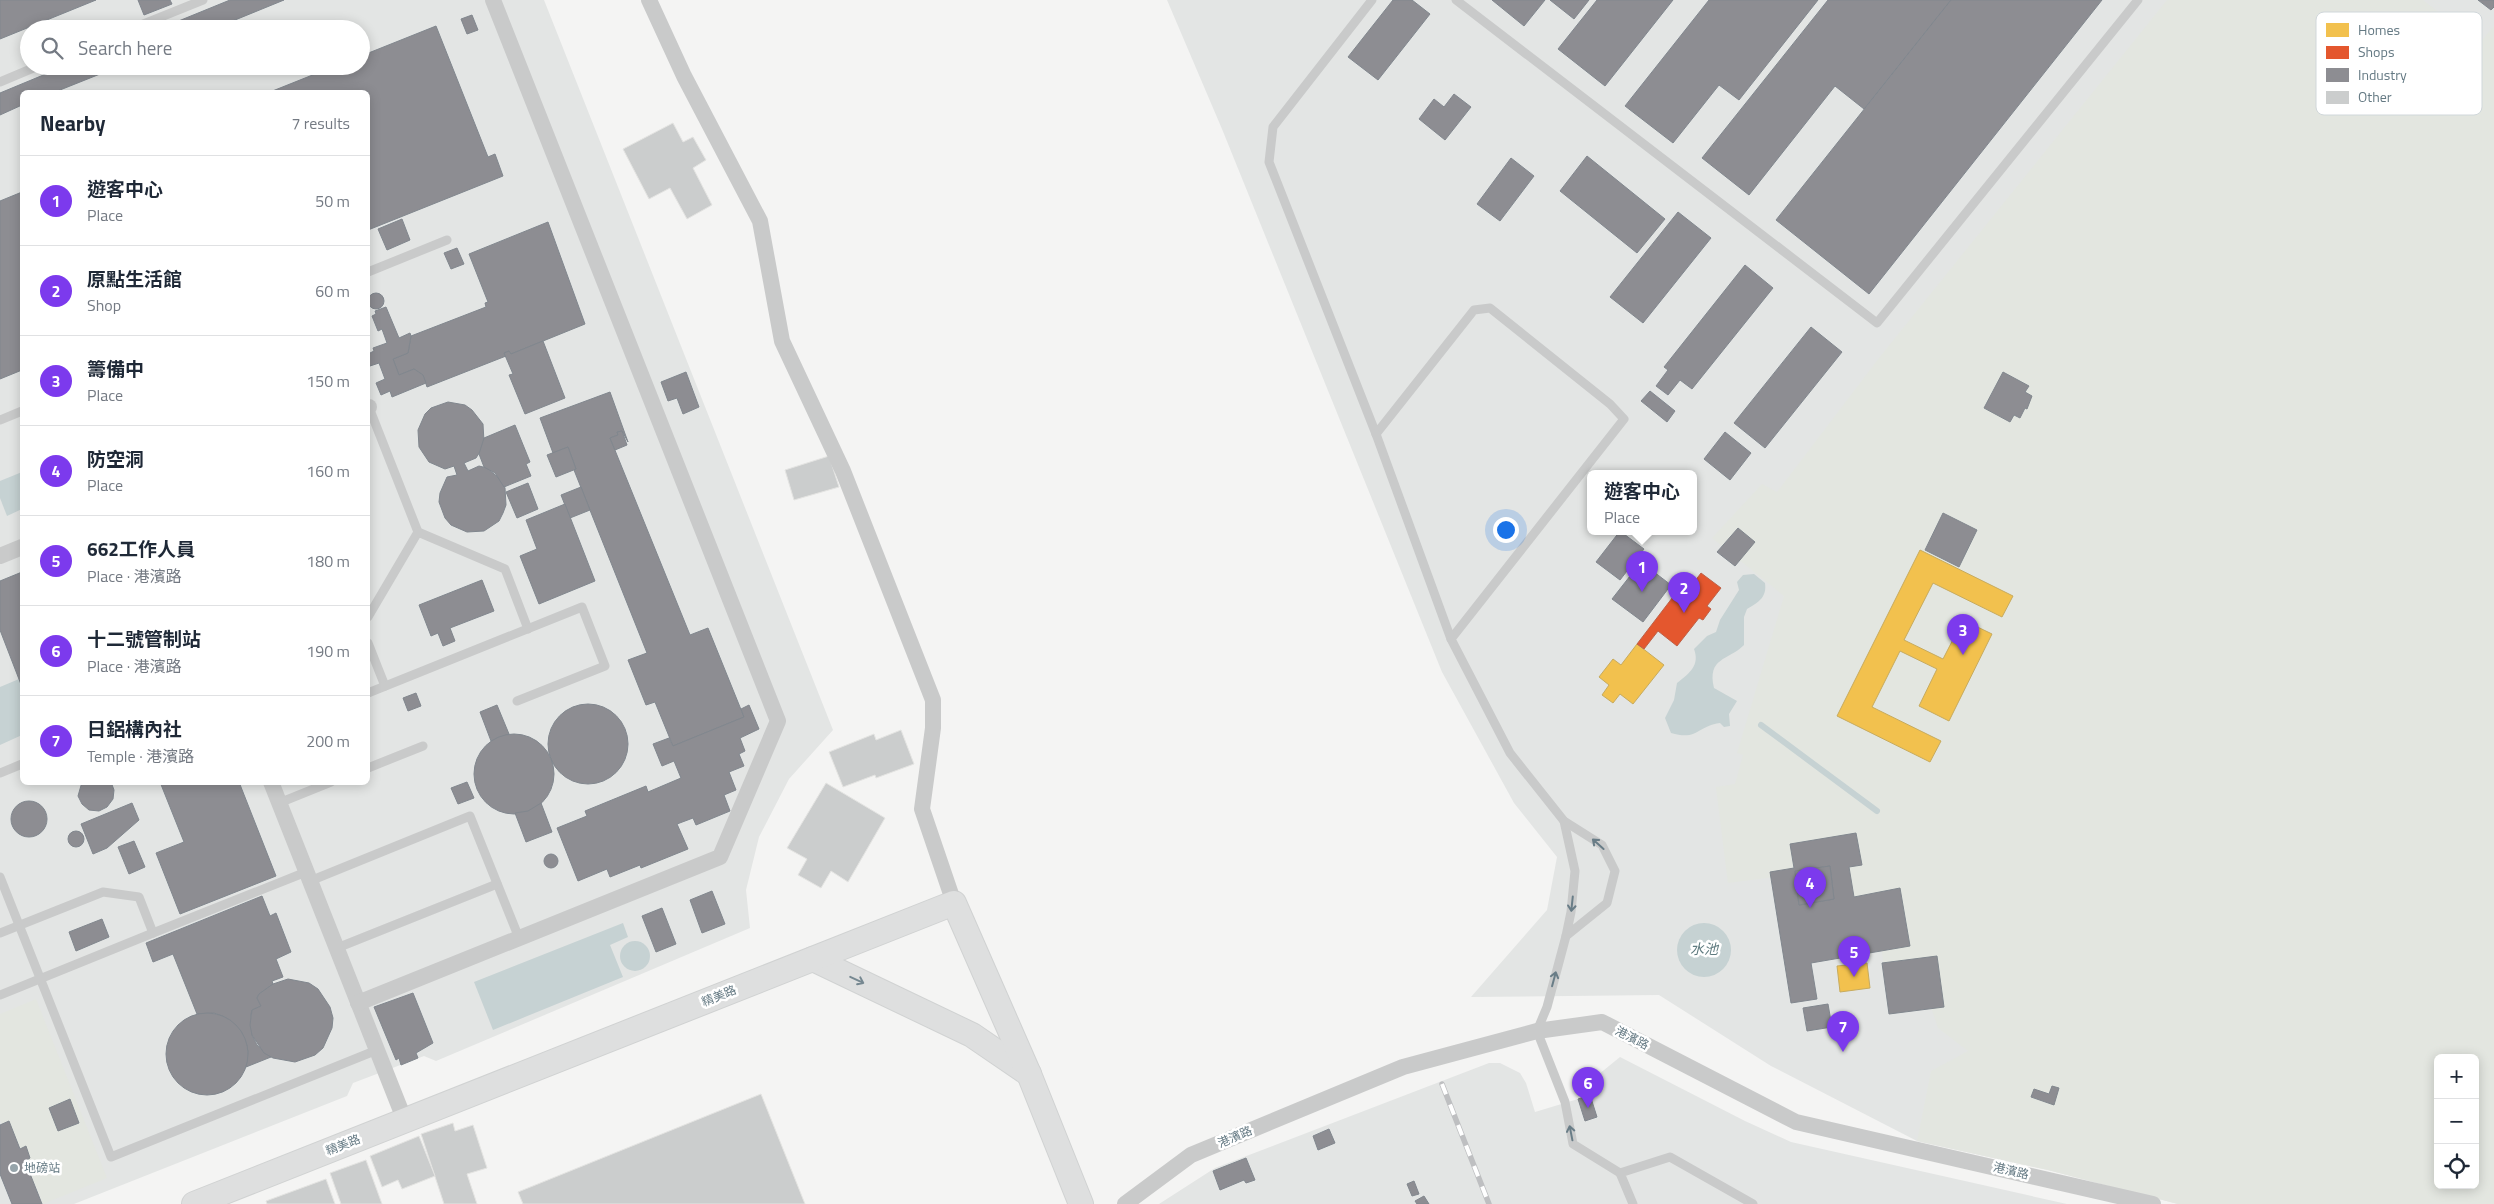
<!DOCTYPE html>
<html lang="en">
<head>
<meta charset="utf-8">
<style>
  :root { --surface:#fff; --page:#f2f2f3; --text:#1f2937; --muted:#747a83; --line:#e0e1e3; --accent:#7c3aed }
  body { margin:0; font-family:"Titillium Web","Noto Sans TC",sans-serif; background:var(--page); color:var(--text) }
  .controls { position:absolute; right:15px; bottom:15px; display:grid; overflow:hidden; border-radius:8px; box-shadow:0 2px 12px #0003 }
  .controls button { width:45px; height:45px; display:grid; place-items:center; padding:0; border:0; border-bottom:1px solid var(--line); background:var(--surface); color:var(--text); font:25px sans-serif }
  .you { position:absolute; left:1505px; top:529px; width:18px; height:18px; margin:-12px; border:4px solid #fff; border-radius:50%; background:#1a73e8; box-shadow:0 0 0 8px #1a73e833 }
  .badge { display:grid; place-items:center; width:32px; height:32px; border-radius:50%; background:var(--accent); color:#fff; font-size:16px; font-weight:700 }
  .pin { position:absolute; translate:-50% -41px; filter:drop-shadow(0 1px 2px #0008) }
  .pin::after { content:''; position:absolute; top:26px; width:18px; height:15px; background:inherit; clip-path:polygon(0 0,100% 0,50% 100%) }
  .popup { position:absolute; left:1587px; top:470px; width:110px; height:65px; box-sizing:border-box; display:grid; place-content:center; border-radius:8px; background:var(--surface); filter:drop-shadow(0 1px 4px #0005); font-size:16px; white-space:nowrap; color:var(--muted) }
  .popup b { font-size:19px; color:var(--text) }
  .popup::after { content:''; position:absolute; left:50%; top:100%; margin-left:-10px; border:10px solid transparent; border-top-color:var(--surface) }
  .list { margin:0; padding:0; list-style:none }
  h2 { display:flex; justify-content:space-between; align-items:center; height:65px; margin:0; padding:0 20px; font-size:21px }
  h2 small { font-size:16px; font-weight:400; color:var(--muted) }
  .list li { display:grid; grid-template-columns:32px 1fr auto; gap:15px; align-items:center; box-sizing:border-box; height:90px; padding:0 20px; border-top:1px solid var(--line) }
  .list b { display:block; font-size:19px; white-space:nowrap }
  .list p { margin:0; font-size:16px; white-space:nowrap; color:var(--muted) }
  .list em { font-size:16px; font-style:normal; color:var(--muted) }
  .icon { flex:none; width:28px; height:28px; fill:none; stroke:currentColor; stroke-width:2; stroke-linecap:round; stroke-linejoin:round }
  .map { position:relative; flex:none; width:2494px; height:1204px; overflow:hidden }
  .search { position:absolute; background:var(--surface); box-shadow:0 2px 12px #0003; left:20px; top:20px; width:350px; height:55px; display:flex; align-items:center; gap:12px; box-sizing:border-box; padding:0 18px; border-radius:28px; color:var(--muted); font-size:19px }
  .panel { position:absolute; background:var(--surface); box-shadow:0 2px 12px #0003; left:20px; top:90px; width:350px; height:695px; border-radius:8px }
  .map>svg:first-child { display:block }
  .built { fill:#e3e5e4; fill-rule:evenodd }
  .green { fill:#e3e6e0; fill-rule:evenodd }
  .water { fill:#c6d2d3 }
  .homes { fill:#f2c14e; stroke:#c7ab5e }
  .shops { fill:#e4572e; stroke:#be6148 }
  .industry { fill:#8d8d92; stroke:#81878e; fill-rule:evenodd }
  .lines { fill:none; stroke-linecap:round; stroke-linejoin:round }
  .stream { stroke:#c6d2d3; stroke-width:6 }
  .building { fill:#cbcdcd; stroke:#e4e4e2 }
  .secondary-casing { stroke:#d0d2d2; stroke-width:26 }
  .lane { stroke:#c9caca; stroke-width:9 }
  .street { stroke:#c9caca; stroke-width:16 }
  .secondary { stroke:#dedfdf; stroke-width:24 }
  .rail-casing { stroke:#bebfc1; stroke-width:5.5 }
  .rail { stroke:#fff; stroke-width:4; stroke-dasharray:11; stroke-linecap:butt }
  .oneway { stroke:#697d87 }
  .oneway2 { stroke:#768891 }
  .poi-dot { fill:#96a4aa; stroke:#fff; stroke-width:2 }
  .labels { text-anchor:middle; stroke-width:5; stroke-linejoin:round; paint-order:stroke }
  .street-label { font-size:12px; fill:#647983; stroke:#fff }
  .poi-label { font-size:12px; fill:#647983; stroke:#fff; text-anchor:start }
  .water-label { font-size:14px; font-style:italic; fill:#5f7b7f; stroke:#fff }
  .key { fill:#fff; stroke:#d0d7da; stroke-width:1 }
  .key-label { font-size:14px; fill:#647983 }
</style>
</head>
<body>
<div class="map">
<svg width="2494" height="1204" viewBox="0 0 2494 1204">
  <rect width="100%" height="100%" fill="#f4f4f3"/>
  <g class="built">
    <path d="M0,0H544L833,730L789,779L759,837L746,890L750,928L436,1061L424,1056L353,1083L347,1096L74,1204H0ZM29,29H361V66H29ZM22,92H368V782H22Z"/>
    <path d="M1167,0H2494V1204H2178L2048,1170L1917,1141L1771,1066L1659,995L1471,997L1547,910L1557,857L1514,803L1442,672L1222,129ZM1591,473H1693V531H1591ZM2438,1058H2475V1185H2438Z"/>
    <path d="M1620,1057L1745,1121L1791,1142L2067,1204H1159L1215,1168L1489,1063H1500L1520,1073L1526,1083L1535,1112L1578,1099L1596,1091L1593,1079Z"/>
  </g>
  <g class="green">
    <path d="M2167,0H2423L2479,44L2494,26V1204H2178L2048,1170L1917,1141L1931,1071L1968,1051L1938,1028L1924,986L1887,990L1879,931L1843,936L1834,869L1728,883L1716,787L1735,784L1743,755L1737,753L1784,596L1712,538L1762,484L1777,492L1879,358ZM2438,1058H2475V1185H2438Z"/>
    <path d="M36,999L107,1178L43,1204L25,1161L30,1158L26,1147L20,1149L9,1122L2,1124L0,1120V1014Z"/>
  </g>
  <g class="water">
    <path d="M22,472V509L7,516L0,498V481Z"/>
    <path d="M1754,574L1765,583C1767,597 1759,602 1747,609L1744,617V645C1728,661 1707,657 1714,688L1737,701L1729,714L1730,726L1724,727L1720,723C1697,726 1698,741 1671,733L1665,718L1674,700L1677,683C1690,673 1700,665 1694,649L1707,636L1716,632L1720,620L1739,590L1737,582L1743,575Z"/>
    <path d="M19,679L22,687V735L0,745V687Z"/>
    <path d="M623,923L628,937L610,945L623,977L493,1030L474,982Z"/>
    <circle cx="1704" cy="950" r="27"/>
    <circle cx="635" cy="956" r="15"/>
  </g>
  <g class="homes">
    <path d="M1920,550L2013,596L2002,617L1933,583L1904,640L1943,659L1963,620L1992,634L1949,721L1919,706L1937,669L1900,651L1872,707L1941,741L1930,762L1837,716Z"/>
    <path d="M1637,644L1664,665L1633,704L1620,694L1613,703L1602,695L1609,685L1599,677L1613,659L1621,665Z"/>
    <path d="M1867,963L1870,988L1840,992L1837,966Z"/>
  </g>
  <path class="shops" d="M1701,573L1721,588L1707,606L1711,609L1703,620L1699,618L1677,646L1658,631L1644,649L1637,644L1679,589L1685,594Z"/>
  <g class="industry">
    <path d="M0,0H96L0,39Z"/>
    <path d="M138,0H170L172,4L144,15Z"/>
    <path d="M230,0H284L213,29H159Z"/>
    <path d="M1393,0H1412L1430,14L1378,80L1348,57Z"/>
    <path d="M1492,0H1545L1524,26Z"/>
    <path d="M1550,0H1589L1574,19Z"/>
    <path d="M1597,0H1673L1605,86L1558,49Z"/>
    <path d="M1709,0H1818L1739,100L1719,85L1673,143L1625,106Z"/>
    <path d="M1828,0H1951L1864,109L1835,86L1749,195L1702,158Z"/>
    <path d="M1951,0H2102L1869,294L1776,220Z"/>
    <path d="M2478,0H2494V7L2491,10Z"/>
    <path d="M472,15L478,30L467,34L461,19Z"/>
    <path d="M436,26L488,157L495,154L503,176L368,230V92H270L335,66H361V56Z"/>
    <path d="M65,66H120L55,92H22V105L0,115V93Z"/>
    <path d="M1454,94L1471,107L1445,140L1419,119L1434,99L1444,107Z"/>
    <path d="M1587,156L1665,219L1637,253L1560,191Z"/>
    <path d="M1511,158L1534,176L1500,221L1477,204Z"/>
    <path d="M22,192V370L0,379V201Z"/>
    <path d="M1678,212L1711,238L1643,323L1610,297Z"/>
    <path d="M402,219L410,240L387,250L378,229Z"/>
    <path d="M548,222L585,324L511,354L509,351L504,353L506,356L427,387L423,375L414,369L399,375L393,359L408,353L411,336L486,307L485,303L488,302L469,254Z"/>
    <path d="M457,248L464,264L451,269L444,253Z"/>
    <path d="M1745,265L1773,288L1692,389L1680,380L1668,395L1656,386L1668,370L1664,367Z"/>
    <circle cx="376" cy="301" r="8"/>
    <path d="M386,307L399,338L410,333L411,336L408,353L393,359L399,375L414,369L423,375L426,383L392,397L390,391L381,395L376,383L385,379L379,363L370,366L368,360V354L374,351L373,348L387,343L382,329L378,331L372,316L376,314L375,311Z"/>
    <path d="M1811,327L1842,352L1765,448L1734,423Z"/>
    <path d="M543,341L565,398L525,414L509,375L513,374L504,353L509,351L511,354Z"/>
    <path d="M686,372L699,407L683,414L677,398L668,401L661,382Z"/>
    <path d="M2003,372L2029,386L2025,392L2032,396L2027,409L2025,408L2020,418L2014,415L2010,422L1984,408Z"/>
    <path d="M1650,391L1675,411L1667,422L1641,401Z"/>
    <path d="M610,392L628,442L622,431L617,432L618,435L610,438L690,635L708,628L744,717L673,746L655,702L646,705L628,660L647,653L574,470L576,469L568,447L553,453L540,418Z"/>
    <path d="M448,402L465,405L472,410L483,424L484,442L481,450L476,458L464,463L468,471L479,466L487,468L501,480L505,488L506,505L503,513L499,521L484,531L467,532L451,525L445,518L439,502L440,493L447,477L457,475L454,466L445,469L429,462L419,447L418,430L425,414L431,408Z"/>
    <path d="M515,425L530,462L526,464L531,476L504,487L495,473L484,467L479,454L484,438Z"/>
    <path d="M622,431L627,445L615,450L610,438L618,435L617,432Z"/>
    <path d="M1725,432L1751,453L1730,480L1704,459Z"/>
    <path d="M568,447L576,469L556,477L547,455Z"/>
    <path d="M528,483L538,509L517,518L506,492Z"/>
    <path d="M581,487L590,510L570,518L561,495Z"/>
    <path d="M565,504L595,581L539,604L520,556L537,549L526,520Z"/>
    <path d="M1943,513L1977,530L1959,567L1925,550Z"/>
    <path d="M1738,528L1755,542L1735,566L1717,552Z"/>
    <path d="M1620,531L1644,549L1620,580L1596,562Z"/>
    <path d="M1641,562L1671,585L1643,622L1612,599Z"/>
    <path d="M22,572V687L0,630V581Z"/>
    <path d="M482,580L494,611L450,628L455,641L443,646L438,633L431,636L419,605Z"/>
    <path d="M416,693L421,706L408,711L403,698Z"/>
    <circle cx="588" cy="744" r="40"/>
    <path d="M497,705L509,734L491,741L480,712Z"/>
    <path d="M749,705L759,729L740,738L745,751L739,754L744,766L729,772L736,790L724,795L730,811L696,825L693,818L677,824L688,849L641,868L640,865L610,877L607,869L578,881L557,828L587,816L585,811L646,786L648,792L681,778L674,761L662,766L653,744L669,738L673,746L744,717L741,709Z"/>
    <circle cx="514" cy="774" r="40"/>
    <path d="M82,782H111L114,790L113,799L107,807L99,811L89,810L82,804L78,796Z"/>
    <path d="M160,782H239L276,876L180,914L156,853L184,842Z"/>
    <path d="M467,782L474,798L458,804L451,788Z"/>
    <circle cx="29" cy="819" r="18"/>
    <path d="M132,803L139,820L107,848L93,854L81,824Z"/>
    <path d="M541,803L552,832L526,842L515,813L528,811Z"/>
    <circle cx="76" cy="839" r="8"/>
    <path d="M1856,833L1862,865L1849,867L1854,897L1900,888L1910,946L1811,963L1817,999L1791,1003L1770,872L1794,868L1790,844ZM1830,866L1834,899L1799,905L1795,871Z"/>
    <path d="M134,841L145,867L129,874L118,847Z"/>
    <circle cx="551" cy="861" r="7"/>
    <path d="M1830,866L1834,899L1799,905L1795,871Z"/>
    <path d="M712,891L725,924L702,933L690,900Z"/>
    <path d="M262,896L270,916L276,913L291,952L276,959L283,977L272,981L273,984L259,994L257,998L261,1006L252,1010L251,1014L252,1035L257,1045L271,1057L246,1067L248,1051L241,1031L225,1017L214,1013L197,1014L173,954L153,962L146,943Z"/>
    <path d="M662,908L676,944L656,952L642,916Z"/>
    <path d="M102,919L109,937L76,951L69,932Z"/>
    <path d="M1937,956L1944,1007L1889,1014L1882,963Z"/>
    <path d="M288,979L309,983L318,989L330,1007L333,1018L332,1028L323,1048L315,1055L295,1062L273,1058L264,1053L252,1035L250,1025L252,1010L261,1006L257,998L259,994L273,984Z"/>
    <path d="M413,993L433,1043L416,1053L418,1058L401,1065L399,1058L396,1060L374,1007Z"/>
    <path d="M1828,1004L1832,1027L1807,1031L1803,1008Z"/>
    <circle cx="207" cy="1054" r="41"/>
    <path d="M2052,1086L2059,1088L2054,1105L2031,1097L2034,1089L2049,1094Z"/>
    <path d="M1590,1095L1597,1117L1585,1121L1578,1099Z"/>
    <path d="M70,1099L79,1123L58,1131L49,1108Z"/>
    <path d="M9,1121L20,1149L26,1146L30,1158L25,1161L42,1204H12L0,1174V1125Z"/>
    <path d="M1329,1129L1335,1143L1318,1150L1313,1136Z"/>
    <path d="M1246,1158L1255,1180L1246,1183L1244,1180L1220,1190L1213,1171Z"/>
    <path d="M1414,1181L1419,1194L1412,1196L1407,1184Z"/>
    <path d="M1424,1196L1429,1204H1417L1415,1201Z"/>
  </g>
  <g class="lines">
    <path class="stream" d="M1761,725L1877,811"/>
  </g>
  <g class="building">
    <path d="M673,123L683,142L693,137L706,160L693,168L712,205L687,219L670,188L649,199L623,149Z"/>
    <path d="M829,456L839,487L794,500L785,470Z"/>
    <path d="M901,730L914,764L876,778L875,775L843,787L829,752L874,734L876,740Z"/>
    <path d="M826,783L885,818L848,882L831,871L821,888L798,875L807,859L787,848Z"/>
    <path d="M761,1094L805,1204H523L518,1192Z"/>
    <path d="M453,1123L455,1131L473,1125L487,1168L467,1174L477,1204H444L421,1134Z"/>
    <path d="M419,1136L435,1176L402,1189L398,1180L382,1187L370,1156Z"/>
    <path d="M366,1160L382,1204H341L330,1173Z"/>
    <path d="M326,1179L335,1204H267L266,1201Z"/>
  </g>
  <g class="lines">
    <defs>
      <g id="secondary">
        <path d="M813,959L972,1035L1029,1074"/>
        <path d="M194,1204L954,903L1029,1074L1081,1204"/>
      </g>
    </defs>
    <use href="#secondary" class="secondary-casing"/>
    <g class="lane">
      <path d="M1372,0L1273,127L1269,162L1376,434L1474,310L1490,308L1610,404L1624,419L1451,639L1510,753L1564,821L1602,845L1615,871L1607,903L1566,936L1547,1007L1537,1031L1565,1102L1573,1144L1620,1173"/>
      <path d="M1456,0L1877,323L2138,0"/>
      <path d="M131,29L203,0"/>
      <path d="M0,82L38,66"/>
      <path d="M368,272L447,240"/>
      <path d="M368,405L418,532L505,569L528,629"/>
      <path d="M0,420L22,411"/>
      <path d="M1376,434L1451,639"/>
      <path d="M368,617L418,532"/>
      <path d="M368,643L385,686"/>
      <path d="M368,693L582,607L605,666L517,701"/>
      <path d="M368,768L423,746"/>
      <path d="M0,773L22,764"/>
      <path d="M279,803L331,782"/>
      <path d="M1564,821L1575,871L1571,912L1566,936"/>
      <path d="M0,877L111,1157L377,1050"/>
      <path d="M310,881L470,816L519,938"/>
      <path d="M0,933L103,892L139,897L153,933L0,995"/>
      <path d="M153,933L306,872"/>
      <path d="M337,948L497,884"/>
      <path d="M1633,1204L1620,1173L1670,1157L1753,1204"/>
    </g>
    <g class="street">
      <path d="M649,0L684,76L760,221L782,341L843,471L933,700V728L922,809L954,903"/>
      <path d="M368,408L369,407"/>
      <path d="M0,556L22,547"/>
      <path d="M271,782L405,1121"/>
      <path d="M358,1003L720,857L778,721L493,0"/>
      <path d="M1125,1204L1191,1155L1403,1067L1537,1031L1602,1022L1796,1122L2153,1204"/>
    </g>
    <use href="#secondary" class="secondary"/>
    <defs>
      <path id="rail" d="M1442,1084L1489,1204"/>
    </defs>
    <use href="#rail" class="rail-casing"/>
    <use href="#rail" class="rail"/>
  </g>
  <defs><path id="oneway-shaft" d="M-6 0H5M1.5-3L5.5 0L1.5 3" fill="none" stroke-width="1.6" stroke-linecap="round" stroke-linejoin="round" transform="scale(1.25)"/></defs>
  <g class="oneway">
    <use href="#oneway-shaft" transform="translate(1598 844) rotate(-138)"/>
    <use href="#oneway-shaft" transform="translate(1572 904) rotate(96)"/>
    <use href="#oneway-shaft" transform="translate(1554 979) rotate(-75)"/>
    <use href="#oneway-shaft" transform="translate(1571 1133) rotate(-101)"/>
  </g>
  <use class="oneway2" href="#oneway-shaft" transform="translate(857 980) rotate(25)"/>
  <circle class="poi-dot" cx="14" cy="1168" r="5"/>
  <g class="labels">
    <g class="street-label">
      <text transform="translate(719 996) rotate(-22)" y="4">精美路</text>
      <text transform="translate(1632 1038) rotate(27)" y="4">港濱路</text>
      <text transform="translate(1235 1137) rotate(-23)" y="4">港濱路</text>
      <text transform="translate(343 1145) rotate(-21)" y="4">精美路</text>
      <text transform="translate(2011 1171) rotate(13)" y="4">港濱路</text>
    </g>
    <g class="poi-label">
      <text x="24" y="1172">地磅站</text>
    </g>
    <g class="water-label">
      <text x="1704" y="954">水池</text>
    </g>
  </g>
  <rect x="2316" y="12" width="166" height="103" rx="8" class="key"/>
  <rect x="2326" y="23" width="23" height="14" fill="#f2c14e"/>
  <rect x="2326" y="46" width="23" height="13" fill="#e4572e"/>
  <rect x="2326" y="68" width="23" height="14" fill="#8d8d92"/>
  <rect x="2326" y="91" width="23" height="13" fill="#cbcdcd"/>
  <g class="key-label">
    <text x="2358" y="35">Homes</text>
    <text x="2358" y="57">Shops</text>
    <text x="2358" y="80">Industry</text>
    <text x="2358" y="102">Other</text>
  </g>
</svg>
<div class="controls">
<button>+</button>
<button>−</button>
<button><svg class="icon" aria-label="locate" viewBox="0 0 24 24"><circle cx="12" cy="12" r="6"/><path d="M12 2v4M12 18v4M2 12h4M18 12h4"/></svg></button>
</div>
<div class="you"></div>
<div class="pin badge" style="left:1642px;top:592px">1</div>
<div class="popup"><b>遊客中心</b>Place</div>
<div class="pin badge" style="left:1684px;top:613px">2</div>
<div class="pin badge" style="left:1963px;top:655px">3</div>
<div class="pin badge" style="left:1810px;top:908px">4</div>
<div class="pin badge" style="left:1854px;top:977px">5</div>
<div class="pin badge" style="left:1588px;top:1108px">6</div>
<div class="pin badge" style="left:1843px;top:1052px">7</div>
<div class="search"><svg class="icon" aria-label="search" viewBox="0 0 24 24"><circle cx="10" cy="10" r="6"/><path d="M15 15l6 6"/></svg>Search here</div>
<section class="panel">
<h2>Nearby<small>7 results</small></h2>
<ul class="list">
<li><span class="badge">1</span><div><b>遊客中心</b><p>Place</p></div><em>50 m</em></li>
<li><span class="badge">2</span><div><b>原點生活館</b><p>Shop</p></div><em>60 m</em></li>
<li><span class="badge">3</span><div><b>籌備中</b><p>Place</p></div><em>150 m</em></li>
<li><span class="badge">4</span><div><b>防空洞</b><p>Place</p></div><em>160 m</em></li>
<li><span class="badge">5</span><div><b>662工作人員</b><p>Place · 港濱路</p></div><em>180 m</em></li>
<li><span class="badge">6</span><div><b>十二號管制站</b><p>Place · 港濱路</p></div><em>190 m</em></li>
<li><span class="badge">7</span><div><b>日鋁構內社</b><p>Temple · 港濱路</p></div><em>200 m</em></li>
</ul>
</section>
</div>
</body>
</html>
